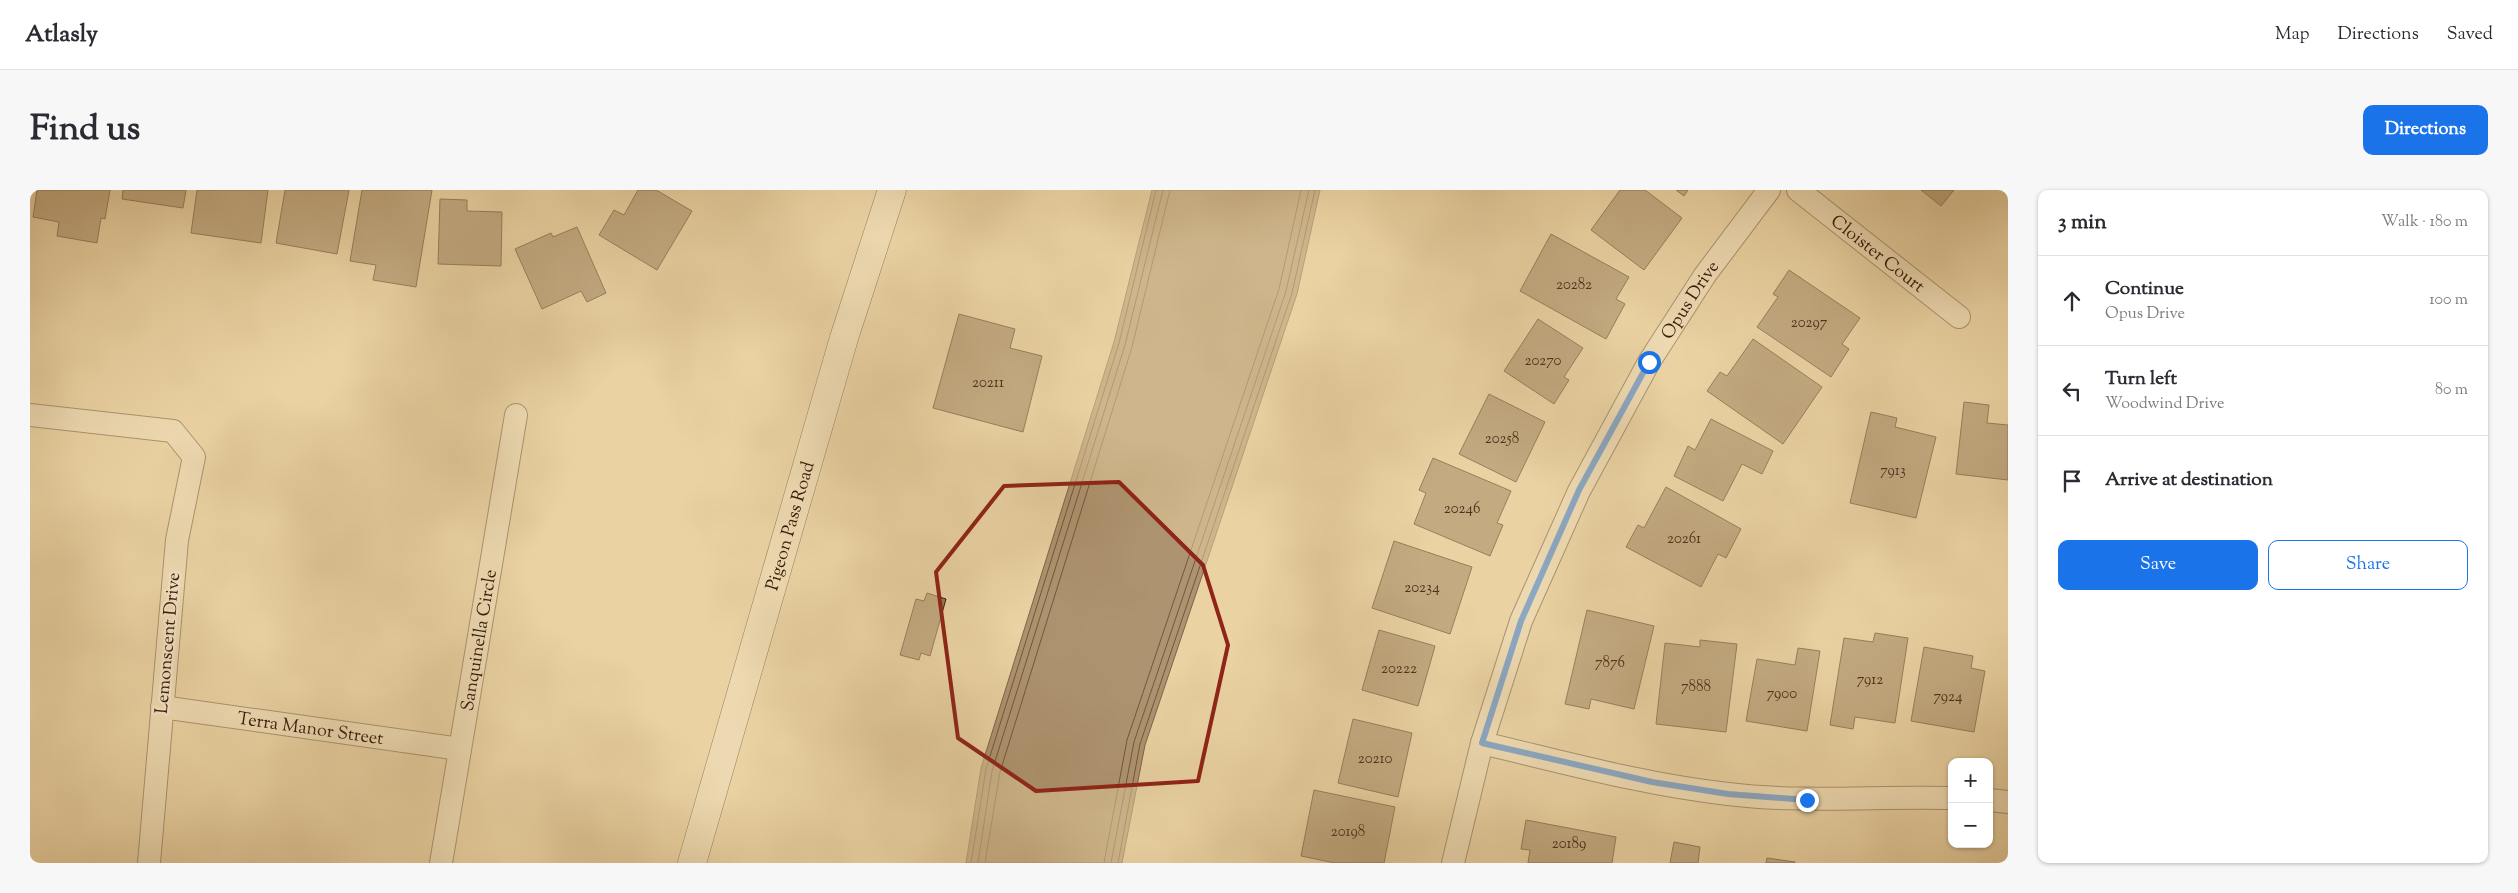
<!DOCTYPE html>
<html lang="en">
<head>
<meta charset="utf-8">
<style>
  :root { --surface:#fff; --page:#f7f7f7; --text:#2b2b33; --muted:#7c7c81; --line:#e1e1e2; --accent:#1a73e8 }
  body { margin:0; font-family:"Sorts Mill Goudy",serif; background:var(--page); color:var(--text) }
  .controls { position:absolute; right:15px; bottom:15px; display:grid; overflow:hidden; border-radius:10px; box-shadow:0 1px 4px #0004 }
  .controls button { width:45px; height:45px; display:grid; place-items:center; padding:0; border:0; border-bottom:1px solid var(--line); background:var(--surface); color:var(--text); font:25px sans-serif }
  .stop { position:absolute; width:15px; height:15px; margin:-11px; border:4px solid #1a73e8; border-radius:50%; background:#fff }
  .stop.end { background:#1a73e8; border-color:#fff; box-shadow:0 1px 5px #0008 }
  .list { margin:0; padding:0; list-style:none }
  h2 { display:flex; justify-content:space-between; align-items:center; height:65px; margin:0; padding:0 20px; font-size:21px }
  h2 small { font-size:16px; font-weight:400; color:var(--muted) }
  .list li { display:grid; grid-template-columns:32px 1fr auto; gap:15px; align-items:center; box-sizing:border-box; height:90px; padding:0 20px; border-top:1px solid var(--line) }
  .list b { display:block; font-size:19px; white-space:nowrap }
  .list p { margin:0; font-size:16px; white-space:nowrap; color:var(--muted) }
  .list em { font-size:16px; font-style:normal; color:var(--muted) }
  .actions { display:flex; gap:10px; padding:15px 20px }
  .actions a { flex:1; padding:11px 0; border:1px solid var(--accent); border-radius:10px; text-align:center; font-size:18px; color:var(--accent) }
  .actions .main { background:var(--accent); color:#fff }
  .icon { flex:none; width:28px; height:28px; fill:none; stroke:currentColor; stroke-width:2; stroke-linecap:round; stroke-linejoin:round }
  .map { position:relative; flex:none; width:1978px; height:673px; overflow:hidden; border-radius:10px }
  header { display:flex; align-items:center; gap:30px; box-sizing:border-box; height:70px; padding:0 25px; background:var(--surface); border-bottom:1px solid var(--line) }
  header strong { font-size:24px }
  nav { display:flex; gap:28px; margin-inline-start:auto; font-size:18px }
  .intro { display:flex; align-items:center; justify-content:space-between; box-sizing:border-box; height:120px; padding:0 30px }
  h1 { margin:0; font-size:35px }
  .button { padding:12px 22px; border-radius:10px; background:var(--accent); color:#fff; font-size:18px; font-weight:700 }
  main { display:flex; gap:30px; padding:0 30px }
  aside { flex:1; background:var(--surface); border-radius:10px; box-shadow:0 1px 4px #0004 }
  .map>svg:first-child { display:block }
  .water { fill:#ad936f; stroke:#7d6346 }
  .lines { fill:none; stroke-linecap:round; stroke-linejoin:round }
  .shore { stroke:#72563c; stroke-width:1 }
  .building { fill:#947a59; stroke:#361a09 }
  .street-casing { stroke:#634830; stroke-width:24 }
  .secondary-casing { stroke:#361a09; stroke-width:29 }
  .street { stroke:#f1e2c3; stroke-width:22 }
  .secondary { stroke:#f1e2c3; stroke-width:28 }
  .route { stroke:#1a73e8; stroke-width:6 }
  .marked { fill:none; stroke:#8f2418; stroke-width:4; stroke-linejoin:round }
  .labels { text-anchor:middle; stroke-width:5; stroke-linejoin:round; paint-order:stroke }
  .number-label { font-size:15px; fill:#4e321d }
  .street-label { font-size:18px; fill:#361a09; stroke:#f1e2c3 }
</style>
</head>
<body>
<header>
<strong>Atlasly</strong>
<nav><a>Map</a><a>Directions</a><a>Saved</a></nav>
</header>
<div class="intro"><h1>Find us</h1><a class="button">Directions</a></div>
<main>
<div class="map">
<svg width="1978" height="673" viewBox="0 0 1978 673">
  <rect width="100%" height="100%" fill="#ead2a3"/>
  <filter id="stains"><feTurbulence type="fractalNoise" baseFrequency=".004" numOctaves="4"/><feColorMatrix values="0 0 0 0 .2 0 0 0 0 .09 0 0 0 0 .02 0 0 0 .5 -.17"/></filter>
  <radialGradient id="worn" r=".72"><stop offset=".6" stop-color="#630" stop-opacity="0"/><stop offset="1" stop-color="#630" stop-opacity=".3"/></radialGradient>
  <path class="water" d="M1122,0H1290L1267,104L1115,555L1092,673H936L951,578L1084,152Z"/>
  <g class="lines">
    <g class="shore">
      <path d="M941,673L956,579L1089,153L1126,0"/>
      <path d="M948,673L962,581L1095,155L1133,0"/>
      <path d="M955,673L970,582L1102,157L1140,0"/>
      <path d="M1074,673L1097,550L1249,99L1271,0"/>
      <path d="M1081,673L1104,552L1256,101L1279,0"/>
      <path d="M1088,673L1110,554L1262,103L1285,0"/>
    </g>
  </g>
  <g class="building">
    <path d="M7,0H80L75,29L71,28L67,53L27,46L29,32L3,27Z"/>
    <path d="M93,0H156L153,18L92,9Z"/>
    <path d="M167,0H238L231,53L161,43Z"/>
    <path d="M255,0H319L307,64L246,53Z"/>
    <path d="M332,0H402L386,97L343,90L346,75L320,71Z"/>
    <path d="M608,0H626L662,21L627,80L569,45L584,20L594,25Z"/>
    <path d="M1590,0H1615L1652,28L1614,80L1561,40Z"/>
    <path d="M1646,0H1658L1654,6Z"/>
    <path d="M1891,0H1924L1911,16Z"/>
    <path d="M410,9L437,10V21L472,22L471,76L408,74Z"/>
    <path d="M547,37L576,103L557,112L551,101L512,119L485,59L521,43L523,47Z"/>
    <path d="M1521,44L1599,87L1586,109L1595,114L1576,149L1490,101Z"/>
    <path d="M1759,80L1830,128L1812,154L1819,159L1801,187L1727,137L1748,107L1743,104Z"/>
    <path d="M929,124L985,139L980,158L1012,166L993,242L903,218Z"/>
    <path d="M1508,129L1553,158L1534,187L1539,190L1524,214L1474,181Z"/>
    <path d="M1723,149L1792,197L1753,254L1677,201L1690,182L1697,186Z"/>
    <path d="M1459,204L1515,232L1486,292L1429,264Z"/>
    <path d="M1934,212L1959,215L1957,233L1978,235V290L1926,284Z"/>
    <path d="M1841,222L1867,228L1865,237L1906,247L1886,328L1820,313Z"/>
    <path d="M1681,229L1743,261L1732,284L1712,274L1693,311L1644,286L1658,256L1665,260Z"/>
    <path d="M1403,268L1481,301L1467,333L1473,335L1460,366L1384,334L1396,303L1389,300Z"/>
    <path d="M1636,297L1711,339L1696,368L1688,364L1671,397L1596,357L1608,335L1614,338Z"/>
    <path d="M1364,351L1442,377L1420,444L1342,418Z"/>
    <path d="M897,403L916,409L900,466L891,463L889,470L870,465L886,409L894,411Z"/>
    <path d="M1557,420L1624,436L1604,519L1561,509L1559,519L1535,514Z"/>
    <path d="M1349,440L1405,456L1388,516L1332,500Z"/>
    <path d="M1845,443L1878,448L1865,533L1825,527L1823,539L1800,535L1814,448L1843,452Z"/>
    <path d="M1670,450L1707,454L1696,542L1626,534L1635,453L1670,457Z"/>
    <path d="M1894,457L1943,466L1941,478L1955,481L1944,542L1881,531Z"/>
    <path d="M1768,458L1790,461L1777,541L1716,531L1727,469L1765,475Z"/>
    <path d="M1323,529L1382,543L1368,607L1308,593Z"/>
    <path d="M1284,600L1365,617L1354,673H1305L1271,666Z"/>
    <path d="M1496,630L1586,647L1582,673H1498L1500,660L1491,659Z"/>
    <path d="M1644,652L1670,657L1668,673H1640Z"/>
    <path d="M1737,668L1765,672V673H1736Z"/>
  </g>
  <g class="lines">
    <defs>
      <g id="street">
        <path id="s1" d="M1768,0L1929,127"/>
        <path d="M0,225L143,241L164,267L147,350L119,673"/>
        <path id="s2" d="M132,517L430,559"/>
        <path d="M1452,553C1533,572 1615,595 1698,604C1772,613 1847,606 1922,608"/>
        <path d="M1959,610L1978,612"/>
        <path id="s3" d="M411,673L486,225"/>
        <path id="s4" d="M1423,673L1452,553L1491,431L1549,301L1619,172L1675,85L1739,0"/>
      </g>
      <g id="secondary">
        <path id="s5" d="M662,673L814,148L862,0"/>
      </g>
    </defs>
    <use href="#street" class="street-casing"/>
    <use href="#secondary" class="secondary-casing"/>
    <use href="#street" class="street"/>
    <use href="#secondary" class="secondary"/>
  </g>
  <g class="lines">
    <path class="route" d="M1619,172L1549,300L1491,431L1452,553L1622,592L1698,604L1777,610"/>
  </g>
  <path d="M0 0H1978V673H0ZM1089,292L1173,375L1198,455L1168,591L1006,601L928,548L906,382L974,296Z" fill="#ead2a3" fill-opacity=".55" fill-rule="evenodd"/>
  <path class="marked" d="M1089,292L1173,375L1198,455L1168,591L1006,601L928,548L906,382L974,296Z"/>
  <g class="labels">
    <g class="number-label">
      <text x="1544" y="99">20282</text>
      <text x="1779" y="137">20297</text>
      <text x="1513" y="175">20270</text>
      <text x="958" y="197">20211</text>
      <text x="1472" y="253">20258</text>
      <text x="1863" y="285">7913</text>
      <text x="1432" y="323">20246</text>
      <text x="1654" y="353">20261</text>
      <text x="1392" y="402">20234</text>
      <text x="1580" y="477">7876</text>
      <text x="1369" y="483">20222</text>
      <text x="1840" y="494">7912</text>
      <text x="1666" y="501">7888</text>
      <text x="1752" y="508">7900</text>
      <text x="1918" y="511">7924</text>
      <text x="1345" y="573">20210</text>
      <text x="1318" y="646">20198</text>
      <text x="1539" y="658">20189</text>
    </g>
    <g class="street-label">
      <text dy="6" stroke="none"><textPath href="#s1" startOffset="102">Cloister Court</textPath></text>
      <text dy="6" stroke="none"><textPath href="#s4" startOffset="615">Opus Drive</textPath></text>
      <text dy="6" stroke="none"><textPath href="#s5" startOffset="351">Pigeon Pass Road</textPath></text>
      <text dy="6" stroke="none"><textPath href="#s3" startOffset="226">Sanquinella Circle</textPath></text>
      <text transform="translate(137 453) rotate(-85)" y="6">Lemonscent Drive</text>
      <text dy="6" stroke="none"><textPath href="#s2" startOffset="150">Terra Manor Street</textPath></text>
    </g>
  </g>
  <rect width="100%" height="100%" filter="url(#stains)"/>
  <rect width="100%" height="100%" fill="url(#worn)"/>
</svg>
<div class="controls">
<button>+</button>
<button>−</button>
</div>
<div class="stop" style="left:1619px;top:172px"></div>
<div class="stop end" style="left:1777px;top:610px"></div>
</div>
<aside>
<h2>3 min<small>Walk · 180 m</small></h2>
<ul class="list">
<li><svg class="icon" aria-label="ahead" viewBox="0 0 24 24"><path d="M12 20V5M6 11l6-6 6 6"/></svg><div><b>Continue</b><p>Opus Drive</p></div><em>100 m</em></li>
<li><svg class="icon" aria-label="left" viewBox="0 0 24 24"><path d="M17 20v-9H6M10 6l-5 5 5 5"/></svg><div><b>Turn left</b><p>Woodwind Drive</p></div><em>80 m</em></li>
<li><svg class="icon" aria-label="arrive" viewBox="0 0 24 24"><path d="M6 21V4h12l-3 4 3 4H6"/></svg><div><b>Arrive at destination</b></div></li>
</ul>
<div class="actions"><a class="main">Save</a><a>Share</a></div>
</aside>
</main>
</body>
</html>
